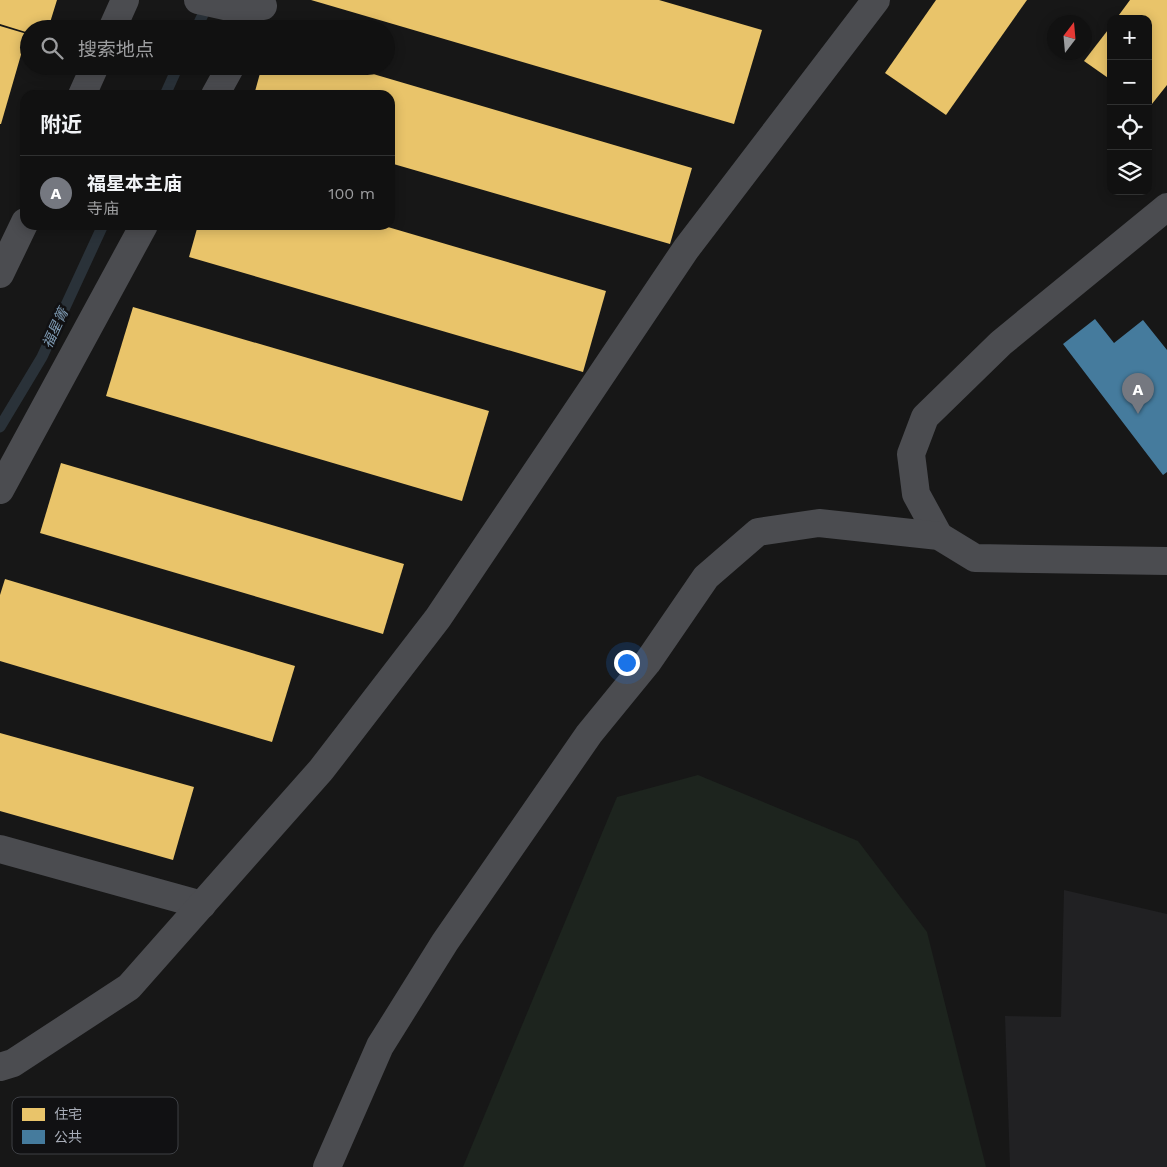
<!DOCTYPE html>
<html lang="zh">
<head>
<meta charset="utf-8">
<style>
  :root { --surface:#111; --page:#1e1f1f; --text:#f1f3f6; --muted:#9c9d9f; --line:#303131; --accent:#757880 }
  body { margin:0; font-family:"Work Sans","Noto Sans SC",sans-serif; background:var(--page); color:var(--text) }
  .controls { position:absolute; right:15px; top:15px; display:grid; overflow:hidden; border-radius:10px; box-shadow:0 2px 12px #0003 }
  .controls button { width:45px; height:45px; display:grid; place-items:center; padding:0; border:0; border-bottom:1px solid var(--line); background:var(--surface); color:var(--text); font:25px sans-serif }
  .compass { position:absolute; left:1047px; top:15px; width:45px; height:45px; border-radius:50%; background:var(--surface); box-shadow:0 2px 12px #0003; rotate:16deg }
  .you { position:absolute; left:626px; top:662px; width:18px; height:18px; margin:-12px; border:4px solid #fff; border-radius:50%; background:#1a73e8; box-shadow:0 0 0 8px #1a73e833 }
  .badge { display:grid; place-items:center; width:32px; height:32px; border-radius:50%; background:var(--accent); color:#fff; font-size:16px; font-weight:700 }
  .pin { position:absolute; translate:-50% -41px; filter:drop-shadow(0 1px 2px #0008) }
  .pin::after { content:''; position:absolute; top:26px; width:18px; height:15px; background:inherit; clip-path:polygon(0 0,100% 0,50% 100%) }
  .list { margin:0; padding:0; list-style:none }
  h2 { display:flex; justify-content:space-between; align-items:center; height:65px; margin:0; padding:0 20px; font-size:21px }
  h2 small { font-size:16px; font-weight:400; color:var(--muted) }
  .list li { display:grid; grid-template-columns:32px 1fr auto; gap:15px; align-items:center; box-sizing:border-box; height:75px; padding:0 20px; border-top:1px solid var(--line) }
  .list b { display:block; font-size:19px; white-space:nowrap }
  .list p { margin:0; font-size:16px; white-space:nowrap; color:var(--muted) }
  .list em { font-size:16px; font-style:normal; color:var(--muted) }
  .icon { flex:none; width:28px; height:28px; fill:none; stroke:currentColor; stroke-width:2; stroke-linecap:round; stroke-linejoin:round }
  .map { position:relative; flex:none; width:1167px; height:1167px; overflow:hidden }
  .search { position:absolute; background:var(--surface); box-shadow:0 2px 12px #0003; left:20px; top:20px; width:375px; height:55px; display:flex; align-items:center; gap:12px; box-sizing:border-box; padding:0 18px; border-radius:28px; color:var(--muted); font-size:19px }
  .panel { position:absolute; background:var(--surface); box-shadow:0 2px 12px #0003; left:20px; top:90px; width:375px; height:140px; border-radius:15px }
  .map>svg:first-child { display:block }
  .built { fill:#212123 }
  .green { fill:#1d241e }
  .homes { fill:#e9c46a }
  .public { fill:#457b9d }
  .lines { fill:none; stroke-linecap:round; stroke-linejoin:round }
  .stream { stroke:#2a3239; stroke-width:11 }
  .street { stroke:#4b4c50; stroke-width:28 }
  .labels { text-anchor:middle; stroke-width:5; stroke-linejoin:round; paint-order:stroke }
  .water-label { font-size:14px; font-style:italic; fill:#7f9bb3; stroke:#111113 }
  .key { fill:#111113; stroke:#3e4045; stroke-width:1 }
  .key-label { font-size:14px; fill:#a8adb8 }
</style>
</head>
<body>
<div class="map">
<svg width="1167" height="1167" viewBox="0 0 1167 1167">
  <rect width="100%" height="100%" fill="#171717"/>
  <path class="built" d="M1064,890L1167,914V1167H1010L1005,1016L1061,1017Z"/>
  <path class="green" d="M698,775L858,841L927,932L986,1167H463L617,797Z"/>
  <g class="homes">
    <path d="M0,0H57L48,29H29V33L0,24Z"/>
    <path d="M311,0H659L762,30L734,124Z"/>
    <path d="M936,0H1027L946,115L885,73Z"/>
    <path d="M1130,0H1167V85L1148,109V19H1116Z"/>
    <path d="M0,26L27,34L1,124H0Z"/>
    <path d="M1111,26V80L1084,61Z"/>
    <path d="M262,66H346L692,168L670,244L390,163V95H254Z"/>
    <path d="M198,225H381L606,291L583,372L189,257Z"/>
    <path d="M133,307L489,411L462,501L106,396Z"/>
    <path d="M61,463L404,564L383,634L40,533Z"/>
    <path d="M5,579L295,666L272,742L0,661V595Z"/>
    <path d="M0,733L194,787L173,860L0,811Z"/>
  </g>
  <path class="public" d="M1095,319L1114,343L1143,320L1167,350V472L1163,475L1063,344Z"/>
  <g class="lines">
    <g class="stream">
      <path d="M196,29L209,2"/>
      <path d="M165,95L178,66"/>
      <path d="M0,427L42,357L103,225"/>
    </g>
    <g class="street">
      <path d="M198,0L234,8L263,6"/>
      <path d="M112,29L125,0"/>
      <path d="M82,95L95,66"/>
      <path d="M215,95L231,66"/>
      <path d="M0,274L25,222"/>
      <path d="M0,490L144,225"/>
      <path d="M939,536L916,494L911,454L925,417L1001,343L1167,207"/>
      <path d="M0,849L202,905"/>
      <path d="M0,1067L13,1063L129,987L321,770L438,618L686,249L876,0"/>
      <path d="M327,1167L380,1046L445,942L589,734L647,663L706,577L758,532L819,523L939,536L975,558L1167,561"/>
    </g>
  </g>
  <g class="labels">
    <g class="water-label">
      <text transform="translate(55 328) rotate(-65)" y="5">福星箐</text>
    </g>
  </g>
  <rect x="12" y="1097" width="166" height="57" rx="8" class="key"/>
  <rect x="22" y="1108" width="23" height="13" fill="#e9c46a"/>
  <rect x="22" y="1130" width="23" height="14" fill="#457b9d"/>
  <g class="key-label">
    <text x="54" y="1119">住宅</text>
    <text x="54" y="1142">公共</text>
  </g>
</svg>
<div class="controls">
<button>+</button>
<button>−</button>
<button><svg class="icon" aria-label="locate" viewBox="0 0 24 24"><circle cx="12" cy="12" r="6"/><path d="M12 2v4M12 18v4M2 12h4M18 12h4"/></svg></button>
<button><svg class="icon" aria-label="layers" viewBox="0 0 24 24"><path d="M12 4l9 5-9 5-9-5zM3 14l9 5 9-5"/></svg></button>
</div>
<svg class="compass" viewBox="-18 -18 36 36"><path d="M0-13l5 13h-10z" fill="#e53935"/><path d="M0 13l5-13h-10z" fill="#9c9d9f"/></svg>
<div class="you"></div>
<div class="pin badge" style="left:1138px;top:414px">A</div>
<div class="search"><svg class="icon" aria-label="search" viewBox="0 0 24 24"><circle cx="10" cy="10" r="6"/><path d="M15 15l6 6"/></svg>搜索地点</div>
<section class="panel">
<h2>附近<small></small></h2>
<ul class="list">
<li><span class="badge">A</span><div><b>福星本主庙</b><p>寺庙</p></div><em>100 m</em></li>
</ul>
</section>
</div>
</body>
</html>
